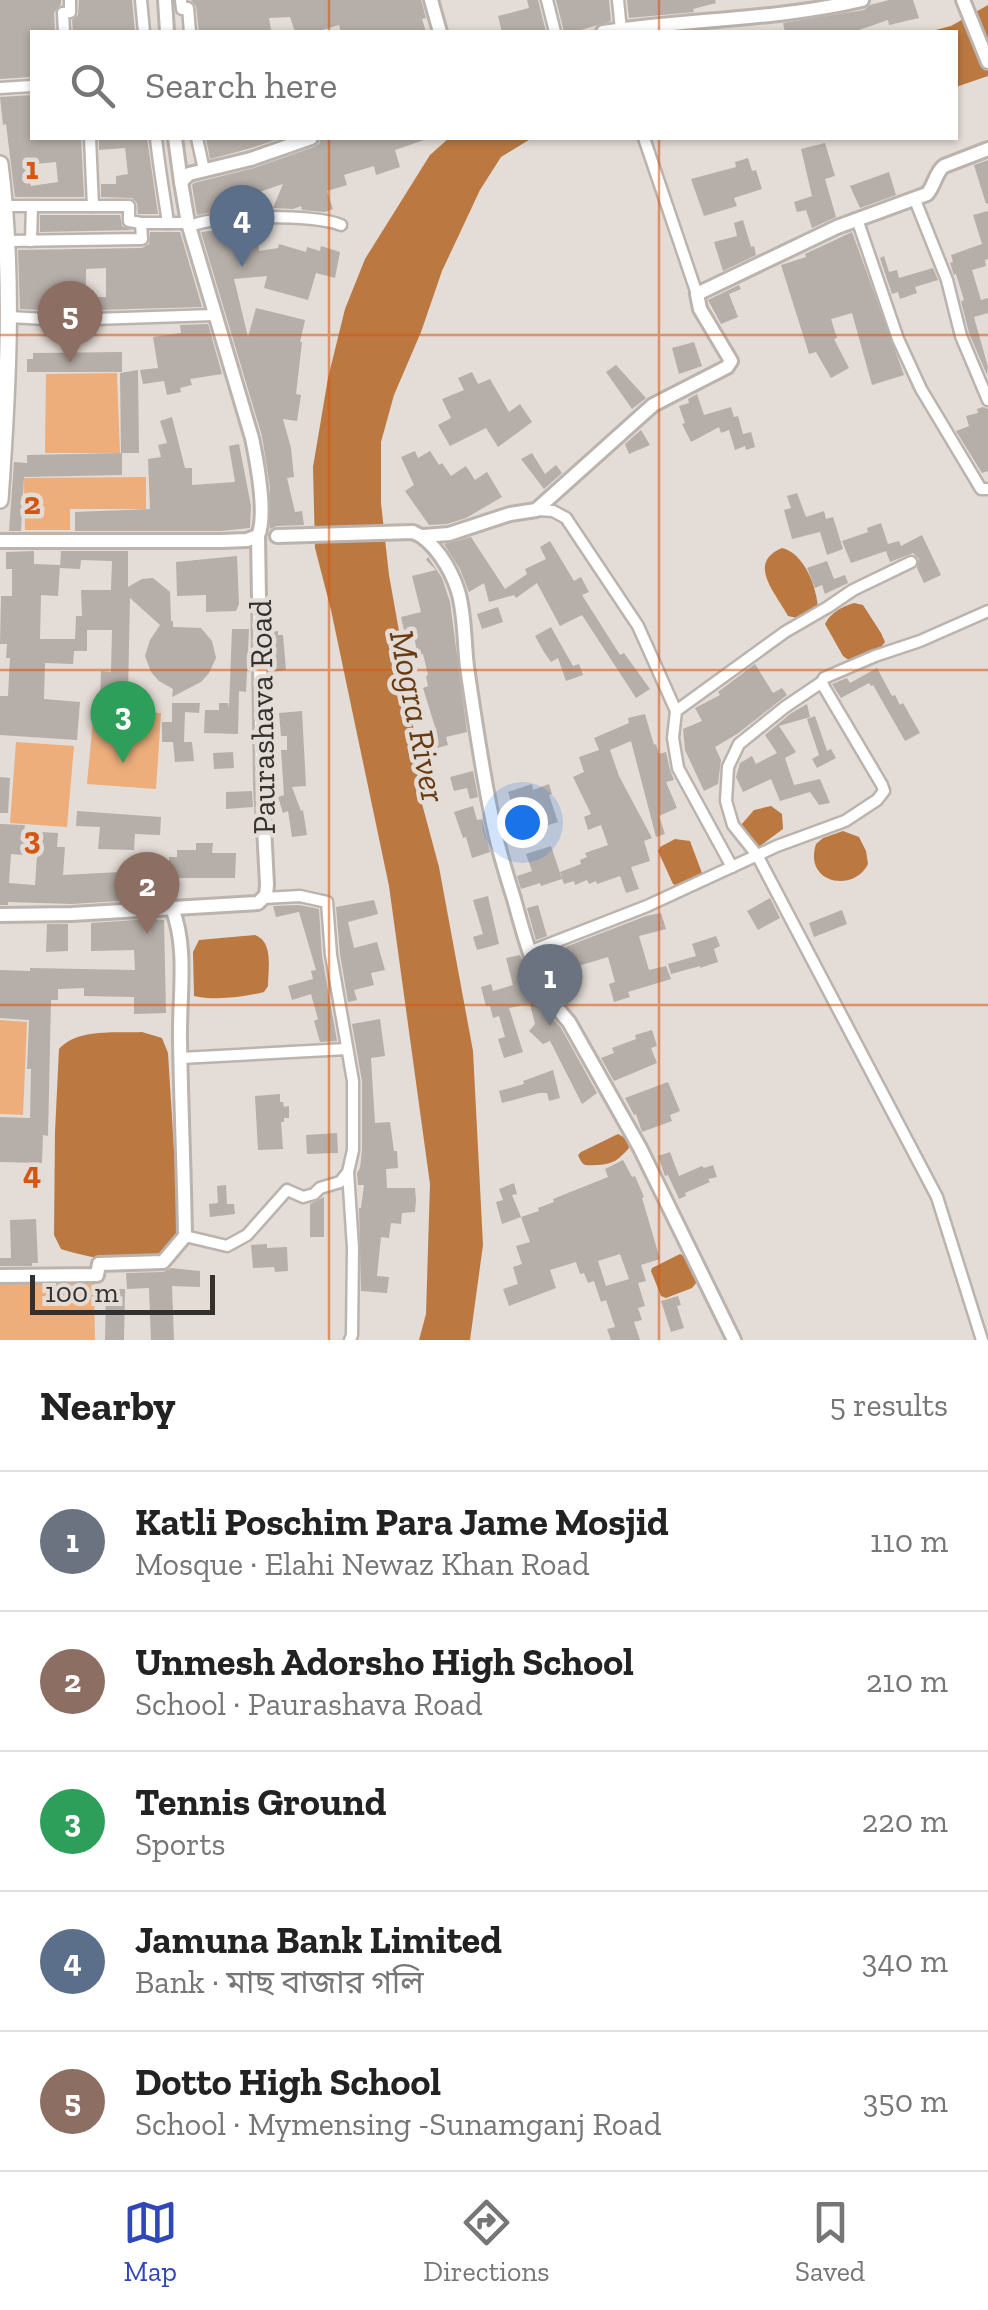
<!DOCTYPE html>
<html lang="en">
<head>
<meta charset="utf-8">
<style>
  :root { --surface:#fff; --page:#f2f2f2; --text:#222; --muted:#767676; --line:#e0e0e0; --accent:#3047b8 }
  body { margin:0; font-family:"Zilla Slab","Noto Sans Bengali",serif; background:var(--page); color:var(--text) }
  .scale { position:absolute; left:30px; bottom:25px; width:185px; box-sizing:border-box; padding-left:10px; border:5px solid #33302e; border-top:0; font-size:28px; line-height:35px; white-space:nowrap; color:#33302e; -webkit-text-stroke:8px #e4dcd6; paint-order:stroke }
  .you { position:absolute; left:522px; top:822px; width:35px; height:35px; margin:-25px; border:8px solid #fff; border-radius:50%; background:#1a73e8; box-shadow:0 0 0 15px #1a73e833 }
  .badge { display:grid; place-items:center; width:65px; height:65px; border-radius:50%; background:var(--accent); color:#fff; font-size:32px; font-weight:700 }
  .pin { position:absolute; translate:-50% -82px; filter:drop-shadow(0 2px 5px #0008) }
  .pin::after { content:''; position:absolute; top:52px; width:35px; height:30px; background:inherit; clip-path:polygon(0 0,100% 0,50% 100%) }
  .list { margin:0; padding:0; list-style:none }
  h2 { display:flex; justify-content:space-between; align-items:center; height:130px; margin:0; padding:0 40px; font-size:42px }
  h2 small { font-size:32px; font-weight:400; color:var(--muted) }
  .list li { display:grid; grid-template-columns:65px 1fr auto; gap:30px; align-items:center; box-sizing:border-box; height:140px; padding:0 40px; border-top:2px solid var(--line) }
  .list b { display:block; font-size:38px; white-space:nowrap }
  .list p { margin:0; font-size:32px; white-space:nowrap; color:var(--muted) }
  .list em { font-size:32px; font-style:normal; color:var(--muted) }
  .icon { flex:none; width:55px; height:55px; fill:none; stroke:currentColor; stroke-width:2; stroke-linecap:round; stroke-linejoin:round }
  .map { position:relative; flex:none; width:988px; height:1340px; overflow:hidden }
  .search { position:absolute; background:var(--surface); box-shadow:0 2px 8px #0004; left:30px; right:30px; top:30px; height:110px; display:flex; align-items:center; gap:25px; box-sizing:border-box; padding:0 35px; border-radius:0px; color:var(--muted); font-size:38px }
  .sheet { height:830px; background:var(--surface) }
  nav { display:flex; justify-content:space-around; align-items:center; box-sizing:border-box; height:140px; border-top:2px solid var(--line); background:var(--surface); font-size:28px; color:var(--muted) }
  nav a { display:grid; justify-items:center; gap:5px }
  nav .on { color:var(--accent) }
  .map>svg:first-child { display:block }
  .green { fill:#edae7c }
  .water { fill:#bb7941 }
  .building { fill:#b6aea8; fill-rule:evenodd }
  .lines { fill:none; stroke-linecap:round; stroke-linejoin:round }
  .minor-casing { stroke:#bbb3ae; stroke-width:15 }
  .tertiary-casing { stroke:#bbb3ae; stroke-width:18 }
  .primary-casing { stroke:#bbb3ae; stroke-width:20 }
  .minor { stroke:#fff; stroke-width:10 }
  .tertiary { stroke:#fff; stroke-width:12 }
  .primary { stroke:#fff; stroke-width:15 }
  .grid { fill:none; stroke:#d6550f; stroke-width:2.5; stroke-opacity:0.55 }
  .labels { text-anchor:middle; stroke-width:9; stroke-linejoin:round; paint-order:stroke }
  .street-label { font-size:32px; fill:#33302e; stroke:#e4dcd6 }
  .water-label { font-size:35px; font-style:italic; fill:#683b11; stroke:#e4dcd6 }
  .grid-label { font-size:32px; text-anchor:middle; font-weight:bold; fill:#d6550f; stroke:#e4dcd6; stroke-width:9; stroke-linejoin:round; paint-order:stroke }
</style>
</head>
<body>
<div class="map">
<svg width="988" height="1340" viewBox="0 0 988 1340">
  <rect width="100%" height="100%" fill="#e4dcd6"/>
  <g class="green">
    <path d="M117,373L120,453H45L46,374Z"/>
    <path d="M146,477V509H70V530H25L24,478Z"/>
    <path d="M94,709L161,713L156,789L87,784Z"/>
    <path d="M16,742L74,746L67,827L10,823Z"/>
    <path d="M0,1020L27,1022L23,1115L0,1114Z"/>
    <path d="M0,1279L94,1280L95,1340H0Z"/>
  </g>
  <g class="water">
    <path d="M988,5V76L956,87V32H928L951,26Z"/>
    <path d="M449,138H532L501,157L480,190L442,271L421,332L394,395L381,442V503L389,575L409,687L421,800L439,867L473,1051L483,1245L470,1340H419L426,1314L430,1184L389,886L331,610L315,548L313,467L328,378L345,309L365,259L430,155Z"/>
    <path d="M782,548C804,553 817,587 818,609L802,619L788,616C776,593 746,563 782,548Z"/>
    <path d="M854,603L863,605L881,633L885,642L877,652L853,663L843,656L825,624C831,612 842,607 854,603Z"/>
    <path d="M771,806L782,814L783,829L760,846L754,845L741,825L754,810Z"/>
    <path d="M843,831L859,837L866,851L868,864C854,893 803,884 816,844L823,838Z"/>
    <path d="M675,839L690,841L702,873L698,877L680,887L673,884L658,851L660,847Z"/>
    <path d="M255,935C274,942 268,969 268,986L264,992C244,997 215,1001 194,996L193,952L199,940Z"/>
    <path d="M142,1032L162,1038L168,1053L178,1214C178,1227 178,1241 168,1251C147,1271 86,1257 61,1249L54,1235L55,1132L59,1049C77,1028 116,1033 142,1032Z"/>
    <path d="M618,1134C625,1137 628,1141 629,1148C618,1160 614,1164 598,1165C586,1165 583,1168 578,1155L581,1152Z"/>
    <path d="M680,1254C688,1257 697,1273 697,1282L692,1288L666,1298L661,1296L651,1271L652,1268Z"/>
  </g>
  <g class="building">
    <path d="M0,0H61V4L54,13L55,32H32V77L0,79Z"/>
    <path d="M79,0H132L135,32H73L72,20L78,15Z"/>
    <path d="M191,0H421L426,18L422,19L426,32H341L339,25L315,32H295L290,17L269,18L271,30L253,32H199L196,6Z"/>
    <path d="M527,0H538L546,32H502L498,16L529,8Z"/>
    <path d="M556,0H609L611,21L574,32H564Z"/>
    <path d="M627,0H715L716,3L693,9L694,12L629,18Z"/>
    <path d="M889,0H913L919,18L889,25L888,20L859,30L860,32H785L783,23L864,10L870,5Z"/>
    <path d="M32,95V138H81L84,197H15L6,124L3,125L0,97ZM56,162L58,182L31,186L26,165Z"/>
    <path d="M99,138H147L158,214H138L137,203L132,198L101,197V184H116V176L128,174L125,148L99,150Z"/>
    <path d="M206,138H282L248,149L210,159Z"/>
    <path d="M321,138H427V139L395,150L400,167L376,175L374,166L344,175L347,185L327,191L333,209L325,212L302,210L301,206L293,209L273,208L283,184L253,194L258,208L218,211L197,215L192,185L194,183L254,168L314,147L319,144Z"/>
    <path d="M825,143L835,176L825,179L836,217L812,228L806,210L797,212L794,202L812,196L801,149Z"/>
    <path d="M748,158L752,171L756,170L762,189L734,198L737,206L704,216L691,179L736,167L735,162Z"/>
    <path d="M988,160V203L986,204L974,165Z"/>
    <path d="M889,172L896,195L860,208L850,186Z"/>
    <path d="M988,211V259L985,260L986,266L972,270L981,300L988,298V313L974,317L988,367L987,375L969,333L961,301L964,300L956,274L954,275L950,263L953,262L951,255L982,244L973,215Z"/>
    <path d="M40,215H120L122,226L132,230L40,232Z"/>
    <path d="M743,220L751,247L754,246L756,255L723,271L714,242L737,236L734,223Z"/>
    <path d="M257,226L259,251L278,248L279,244L306,252L307,247L320,251L321,246L340,252L335,278L316,273L308,300L264,288L267,276L234,279L248,337L256,308L305,320L300,342H302L296,394L301,395L297,421L283,419L291,448L294,477L287,478L295,512L302,511L304,525L277,526L270,529V487L262,436L201,232Z"/>
    <path d="M150,232H180L202,307L63,311L20,309L18,250L142,248L149,244ZM106,268V297H86V269Z"/>
    <path d="M852,232L904,375L872,385L852,313L831,319L837,338L834,339L849,368L831,378L816,352L809,354L781,265L806,257L805,254Z"/>
    <path d="M884,256L889,272L897,270L899,278L933,268L938,280L915,287L917,293L900,299L898,292L892,294L880,258Z"/>
    <path d="M739,285L741,289L729,294L738,317L721,324L708,300Z"/>
    <path d="M208,324L222,374L190,379L192,385L180,388L181,392L167,395L164,381L143,384L140,370L158,368L153,337L181,333L180,325Z"/>
    <path d="M694,342L702,366L679,374L672,348Z"/>
    <path d="M122,352V372H27V359H33V353Z"/>
    <path d="M616,365L646,398L632,409L606,372Z"/>
    <path d="M138,370L139,453H121L120,373Z"/>
    <path d="M472,372L478,384L490,379L509,412L520,404L532,422L498,447L486,428L450,446L438,425L451,418L442,399L464,390L458,378Z"/>
    <path d="M697,394L704,415L731,407L734,417L738,416L743,434L751,432L755,447L746,450L745,446L735,450L729,430L721,433L719,427L691,442L682,424L685,423L679,406L689,403L688,399Z"/>
    <path d="M983,407L988,409V471L982,473L956,431L969,426L966,416L978,413L977,409Z"/>
    <path d="M172,417L185,468H192V485L235,482L229,446L239,444L251,506L250,528L221,531H9L14,462L27,463V455L122,453V475L24,477L21,531H75V512L150,509L148,459L161,457L158,445L167,443L160,421Z"/>
    <path d="M641,430L650,445L629,454L625,444Z"/>
    <path d="M415,451L418,458L430,451L439,465L442,463L451,476L466,466L475,480L487,472L502,497L466,518L447,524L429,525L405,491L414,485L401,457Z"/>
    <path d="M532,453L545,474L556,465L562,473L544,489L521,459Z"/>
    <path d="M797,493L806,517L824,511L826,519L833,517L843,549L827,555L820,532L792,539L784,510L791,508L787,496Z"/>
    <path d="M881,523L888,544L899,541L901,546L922,535L941,575L924,583L917,568L919,559L913,553L890,562L886,551L851,563L842,541L868,532L867,528Z"/>
    <path d="M471,537L505,589L527,574L525,569L546,559L540,547L550,541L574,581L581,577L589,592L582,595L620,655L624,653L650,689L636,698L582,615L560,626L537,583L516,598L514,595L489,602L484,583L469,592L460,569L444,544Z"/>
    <path d="M34,551V564L60,565L58,596L41,595L40,639H75L76,616H82L81,590H111L112,561L81,560L80,569L60,568L61,551H128V587L142,579L153,578L170,592L171,621H173V627L201,628L212,641L216,658L209,673L201,682L172,697L173,689L159,681L151,672L145,656L150,640L160,625L130,598L128,693L118,692V705L100,704L101,671L111,672L112,630H87V651H74L73,664L45,663L44,699L80,702L77,740L0,735V696H8L10,658H6L7,644H0L1,596H12V569H6V552Z"/>
    <path d="M237,556L239,604L236,611L206,612V595L177,596L176,562Z"/>
    <path d="M428,557L442,578L450,602L467,732L446,737L448,745L430,750L425,733L436,730L423,688L428,686L426,676L428,675L423,654L418,655L412,628L404,630L401,617L421,612L412,576L436,570L426,560Z"/>
    <path d="M827,561L834,579L845,575L848,583L825,594L822,585L815,588L807,568Z"/>
    <path d="M498,607L503,622L482,629L477,614Z"/>
    <path d="M551,627L573,666L579,664L583,675L566,681L558,658L551,662L544,652L535,636Z"/>
    <path d="M232,629H249L246,692L239,691L238,734L204,733L205,710H219V703H228L229,708Z"/>
    <path d="M278,631V635H283L286,670L270,672V632Z"/>
    <path d="M755,664L773,693L782,688L787,695L737,734L715,747L721,760L718,784L704,791L685,750L683,729L702,721L695,708L720,695L718,692Z"/>
    <path d="M877,668L892,696L895,695L900,705L903,703L920,733L905,741L873,685L871,686L869,683L841,698L832,684L847,678L850,683Z"/>
    <path d="M172,703H200L199,713L185,712L184,742H192L194,761L175,762L173,742H162V722H172Z"/>
    <path d="M807,704L810,717L779,726L796,752L785,758L794,785L820,779L830,803L819,805L810,792L780,801L771,779L743,792L736,777L740,763L752,756L756,764L777,753L765,735L790,714Z"/>
    <path d="M302,711L306,786L292,787L301,811L303,810L307,835L292,837L288,811L283,813L278,797L284,795L281,750H287V736H281L279,713Z"/>
    <path d="M645,714L654,745L656,744L659,754L666,752L670,770L674,780L666,782L677,808L659,816L665,834L656,837L631,741L610,750L619,776L652,838L644,841L650,861L631,867L639,889L626,893L620,876L597,884L596,881L589,884L587,880L575,885L574,881L564,884L560,872L581,864L580,860L587,857L585,853L608,845L601,825L588,830L584,817L591,814L573,777L584,772L579,757L599,750L594,738L629,723L628,718Z"/>
    <path d="M815,716L827,751L831,749L836,758L817,768L812,759L819,755L807,719Z"/>
    <path d="M233,752L234,768L214,769L213,753Z"/>
    <path d="M473,771L478,797L470,799L467,788L454,791L450,777Z"/>
    <path d="M0,777L10,778L8,813H0Z"/>
    <path d="M532,784L533,790L549,784L552,794L549,795L558,822L521,834L508,792Z"/>
    <path d="M252,791L253,807L226,809V792Z"/>
    <path d="M473,806L477,820L482,819L490,852L472,858L466,837L463,838L454,812Z"/>
    <path d="M77,811L161,817L160,835L135,834L134,850L98,849L100,827L76,826Z"/>
    <path d="M0,824L25,825L24,831L58,833L57,847H65L63,875L120,872L121,886L148,884L149,899L72,904L8,902V905H0ZM11,854L37,856L35,885L9,883Z"/>
    <path d="M196,843H213L212,853H236L235,878H169V857H177V850H196Z"/>
    <path d="M551,846L562,879L541,886L540,883L521,889L517,876L532,871L526,854Z"/>
    <path d="M488,896L499,944L477,950L473,937L483,934L473,900Z"/>
    <path d="M770,898L780,918L758,930L747,911Z"/>
    <path d="M374,900L378,914L348,922L354,948L377,942L385,970L371,973L374,985L354,990L357,1000L348,1002L340,954L336,907Z"/>
    <path d="M299,905L319,909L322,956L337,1041L320,1042L314,1021L318,1019L311,994L292,1000L288,986L313,979L311,971L316,970L299,912L276,917L273,906Z"/>
    <path d="M538,905L547,936L536,940L527,908Z"/>
    <path d="M842,910L847,924L814,937L809,923Z"/>
    <path d="M661,913L666,929L639,936L649,970L666,966L671,979L628,992L630,997L614,1002L609,984L615,982L608,957L549,975L542,956L646,916Z"/>
    <path d="M150,919L164,920L166,1013L134,1014V997L84,996V988L58,989V1000H51L48,1136L43,1135L42,1163L0,1162V1117L30,1118L31,1069H27L29,1020L0,1018V970L30,971V968L135,970L134,950L91,951V923Z"/>
    <path d="M47,924H68V951L46,952Z"/>
    <path d="M716,936L720,946L714,949L718,962L700,968V966L671,974L668,964L696,956L692,944Z"/>
    <path d="M520,955L532,984L546,1011L561,1028L597,1093L582,1104L550,1041L543,1044L529,1031L535,1024L530,1004L509,1008L523,1052L504,1058L498,1039L505,1037L499,1016L493,1018L490,1006H486L481,987L491,984L493,991L513,985L506,958Z"/>
    <path d="M380,1019L385,1056L371,1058L375,1123L390,1122L394,1151H397L398,1168L386,1169L387,1188H415L416,1200L415,1212L402,1213L401,1224L391,1223L389,1238L381,1237L377,1276L389,1277L387,1293L361,1291L359,1208H361L364,1185H358L357,1173L360,1168L362,1150V1081L352,1024Z"/>
    <path d="M652,1030L657,1046L651,1048L657,1063L614,1081L601,1058L614,1053L612,1048L636,1039L635,1035Z"/>
    <path d="M553,1070L560,1098L549,1101L547,1093H539L502,1103L499,1091L524,1084L523,1081Z"/>
    <path d="M668,1082L680,1111L670,1115L672,1121L642,1132L636,1114L634,1115L625,1098Z"/>
    <path d="M280,1094V1102H283L284,1107L289,1106V1118H284V1122H281L283,1149L258,1150L255,1096Z"/>
    <path d="M337,1133L338,1153L307,1154L306,1135Z"/>
    <path d="M670,1152L679,1176L702,1166L704,1168L713,1165L717,1177L708,1179L710,1182L685,1193L686,1196L679,1199L668,1175L665,1176L658,1156Z"/>
    <path d="M623,1160L632,1177L635,1176L644,1197L642,1198L660,1259L641,1265L646,1281L638,1283L645,1306L638,1308L642,1320L634,1322L640,1340H611L607,1329L615,1327L606,1300L601,1302L594,1281L588,1283L584,1273L580,1274L576,1262L550,1270L556,1288L509,1306L503,1289L518,1284L513,1267L522,1264L516,1246L530,1242L521,1217L539,1211L538,1208L554,1202L553,1199L608,1177L605,1169ZM620,1254L629,1279L606,1286L598,1261Z"/>
    <path d="M514,1183L517,1194L512,1195L521,1217L502,1224L496,1202L503,1200L499,1189Z"/>
    <path d="M226,1185L227,1204H234L235,1214L210,1217L209,1204L218,1203L217,1186Z"/>
    <path d="M324,1197V1237H310V1204Z"/>
    <path d="M36,1219L38,1263H32V1266H0V1258H11L10,1220Z"/>
    <path d="M267,1244V1248L287,1247L288,1271L275,1272L274,1267L253,1268L251,1245Z"/>
    <path d="M171,1268L200,1271V1287L172,1286L174,1340H151L149,1288L127,1289L126,1273L163,1272Z"/>
    <path d="M106,1289H125L124,1340H105Z"/>
    <path d="M678,1296L681,1305L677,1306L684,1328L671,1332L661,1301Z"/>
  </g>
  <g class="lines">
    <defs>
      <g id="minor">
        <path d="M141,0L144,32"/>
        <path d="M181,0L182,9L188,8L190,32"/>
        <path d="M547,0L555,32"/>
        <path d="M618,0L621,30"/>
        <path d="M64,32L63,13L70,12V0"/>
        <path d="M0,88L32,86"/>
        <path d="M90,138L93,206"/>
        <path d="M156,138C159,167 164,194 168,223"/>
        <path d="M197,138L204,170"/>
        <path d="M644,138L697,294"/>
        <path d="M915,200L947,280L961,336L988,400"/>
        <path d="M5,206H129V221L141,223"/>
        <path d="M857,219L898,339L921,389L981,489H988"/>
        <path d="M189,227C213,214 316,214 341,225"/>
        <path d="M7,241L142,239L141,223H188"/>
        <path d="M31,241L32,206"/>
        <path d="M9,317L63,320L214,315"/>
        <path d="M536,510L553,511L566,518L638,626L676,711L673,738L678,768L732,867"/>
        <path d="M822,682L785,707L739,744L728,767L726,801L733,825L757,855L937,1197L982,1340"/>
        <path d="M676,711L785,632L828,607L853,590L911,562"/>
        <path d="M529,952L647,906L777,846L845,821L877,800L884,791L882,785L824,687L822,682L824,678L875,656L920,641L988,611"/>
        <path d="M181,1058L347,1049"/>
        <path d="M348,1172L353,1248L352,1335L350,1340"/>
        <path d="M185,1236L227,1246L247,1235L287,1190L303,1197L314,1194L320,1188L340,1182L348,1172L353,1150V1081L331,955L327,902L300,896L264,898"/>
      </g>
      <g id="tertiary">
        <path d="M165,0L167,32"/>
        <path d="M431,0L440,32"/>
        <path d="M963,0L988,62"/>
        <path d="M603,32C688,19 777,20 862,0"/>
        <path d="M175,138L181,182"/>
        <path d="M277,536L413,532C434,540 451,569 458,591C465,614 464,642 467,667C475,722 483,778 495,832C500,855 507,877 514,899C526,943 537,988 569,1022L640,1148L734,1340"/>
        <path d="M423,536L449,534L510,514L536,510L653,405L727,367L731,361L700,309L697,294L837,227L927,194C935,185 935,173 944,166L988,149"/>
        <path d="M0,541H221L247,540L258,536C267,515 257,462 252,438L188,223L181,182L189,174L251,159L311,138"/>
        <path d="M0,915L72,914L258,903L266,895L267,885L262,787L258,536"/>
        <path d="M0,1276L97,1275L99,1264L163,1262L185,1236C184,1170 181,1105 180,1040C179,997 188,948 172,908"/>
      </g>
      <path id="primary" d="M0,164C14,275 8,388 0,500"/>
    </defs>
    <use href="#minor" class="minor-casing"/>
    <use href="#tertiary" class="tertiary-casing"/>
    <use href="#primary" class="primary-casing"/>
    <use href="#minor" class="minor"/>
    <use href="#tertiary" class="tertiary"/>
    <use href="#primary" class="primary"/>
  </g>
  <path class="grid" d="M329,0V32M659,0V32M329,138V1340M659,138V1340M0,335H988M0,670H988M0,1005H988"/>
  <g class="labels">
    <g class="street-label">
      <text transform="translate(262 717) rotate(-91)" y="11">Paurashava Road</text>
    </g>
    <g class="water-label">
      <text transform="translate(418 716) rotate(79)" y="12">Mogra River</text>
    </g>
  </g>
  <g class="grid-label">
    <text x="32" y="179">1</text>
    <text x="32" y="514">2</text>
    <text x="32" y="849">3</text>
    <text x="32" y="1184">4</text>
  </g>
</svg>
<div class="scale">100 m</div>
<div class="you"></div>
<div class="pin badge" style="left:550px;top:1026px;background:#6b7280">1</div>
<div class="pin badge" style="left:147px;top:934px;background:#8d6e63">2</div>
<div class="pin badge" style="left:123px;top:763px;background:#2e9e5b">3</div>
<div class="pin badge" style="left:242px;top:267px;background:#5c6f8a">4</div>
<div class="pin badge" style="left:70px;top:363px;background:#8d6e63">5</div>
<div class="search"><svg class="icon" aria-label="search" viewBox="0 0 24 24"><circle cx="10" cy="10" r="6"/><path d="M15 15l6 6"/></svg>Search here</div>
</div>
<section class="sheet">
<h2>Nearby<small>5 results</small></h2>
<ul class="list">
<li><span class="badge" style="background:#6b7280">1</span><div><b>Katli Poschim Para Jame Mosjid</b><p>Mosque · Elahi Newaz Khan Road</p></div><em>110 m</em></li>
<li><span class="badge" style="background:#8d6e63">2</span><div><b>Unmesh Adorsho High School</b><p>School · Paurashava Road</p></div><em>210 m</em></li>
<li><span class="badge" style="background:#2e9e5b">3</span><div><b>Tennis Ground</b><p>Sports</p></div><em>220 m</em></li>
<li><span class="badge" style="background:#5c6f8a">4</span><div><b>Jamuna Bank Limited</b><p>Bank · মাছ বাজার গলি</p></div><em>340 m</em></li>
<li><span class="badge" style="background:#8d6e63">5</span><div><b>Dotto High School</b><p>School · Mymensing -Sunamganj Road</p></div><em>350 m</em></li>
</ul>
</section>
<nav>
<a class="on"><svg class="icon" aria-label="map" viewBox="0 0 24 24"><path d="M3 6l6-2 6 2 6-2v14l-6 2-6-2-6 2zM9 4v14M15 6v14"/></svg>Map</a>
<a><svg class="icon" aria-label="directions" viewBox="0 0 24 24"><path d="M12 3l9 9-9 9-9-9zM9 14v-3h6M13 9l2 2-2 2"/></svg>Directions</a>
<a><svg class="icon" aria-label="saved" viewBox="0 0 24 24"><path d="M7 4h10v16l-5-4-5 4z"/></svg>Saved</a>
</nav>
</body>
</html>
